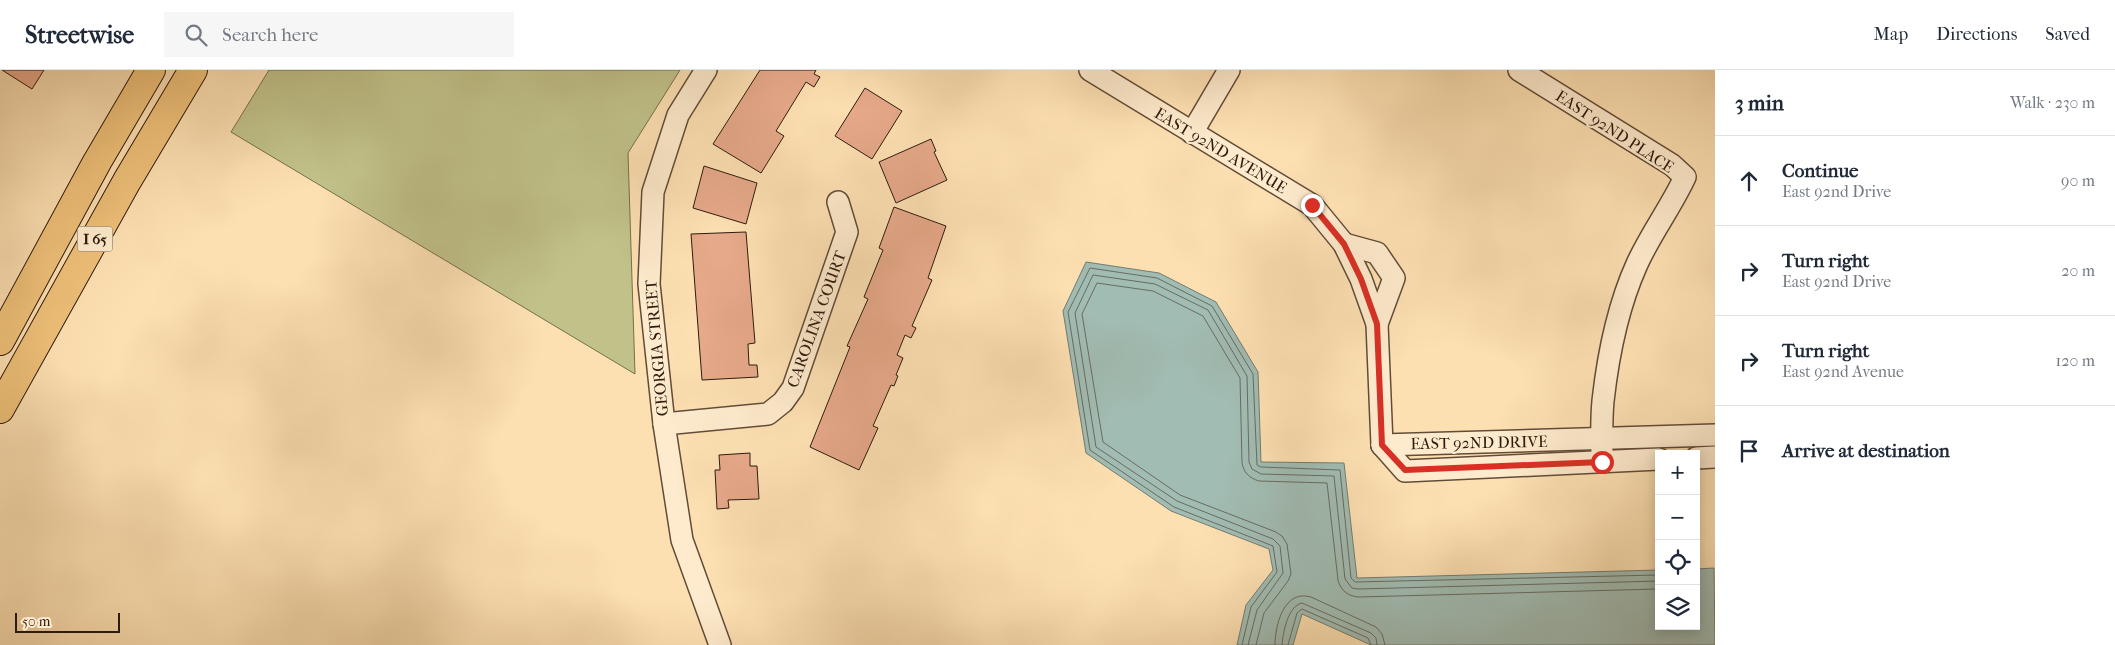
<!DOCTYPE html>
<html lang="en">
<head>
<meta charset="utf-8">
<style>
  :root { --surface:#fff; --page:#f6f6f7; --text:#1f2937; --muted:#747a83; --line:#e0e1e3 }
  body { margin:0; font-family:"IM FELL French Canon",serif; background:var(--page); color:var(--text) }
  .controls { position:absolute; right:15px; bottom:15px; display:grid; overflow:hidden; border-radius:0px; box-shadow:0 2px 12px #0003 }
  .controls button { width:45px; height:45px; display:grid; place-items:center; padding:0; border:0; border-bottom:1px solid var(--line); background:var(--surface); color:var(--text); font:25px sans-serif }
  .scale { position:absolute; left:15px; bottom:12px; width:105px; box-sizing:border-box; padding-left:5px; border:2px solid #2f1b0f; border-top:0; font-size:14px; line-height:18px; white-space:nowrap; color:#2f1b0f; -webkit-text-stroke:4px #feebcd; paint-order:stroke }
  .stop { position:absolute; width:15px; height:15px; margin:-11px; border:4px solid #d93025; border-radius:50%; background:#fff }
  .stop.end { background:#d93025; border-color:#fff; box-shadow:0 1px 5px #0008 }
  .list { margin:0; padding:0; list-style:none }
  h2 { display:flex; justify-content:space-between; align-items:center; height:65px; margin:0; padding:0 20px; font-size:21px }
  h2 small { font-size:16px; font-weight:400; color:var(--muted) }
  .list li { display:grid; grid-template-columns:32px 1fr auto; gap:15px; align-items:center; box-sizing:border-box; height:90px; padding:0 20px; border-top:1px solid var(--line) }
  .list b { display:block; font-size:19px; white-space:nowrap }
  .list p { margin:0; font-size:16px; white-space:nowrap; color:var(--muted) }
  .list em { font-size:16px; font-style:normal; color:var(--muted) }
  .icon { flex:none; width:28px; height:28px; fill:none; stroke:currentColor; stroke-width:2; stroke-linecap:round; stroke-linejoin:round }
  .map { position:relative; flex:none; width:1715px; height:575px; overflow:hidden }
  header { display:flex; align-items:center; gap:30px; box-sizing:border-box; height:70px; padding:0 25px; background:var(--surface); border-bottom:1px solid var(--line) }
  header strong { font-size:24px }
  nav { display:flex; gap:28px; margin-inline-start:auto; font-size:18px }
  .search { width:350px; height:45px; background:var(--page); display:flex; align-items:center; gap:12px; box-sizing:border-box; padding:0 18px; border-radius:0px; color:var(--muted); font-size:19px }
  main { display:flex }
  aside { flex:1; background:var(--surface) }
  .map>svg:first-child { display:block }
  .green { fill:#c1c28a; stroke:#786e4c }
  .water { fill:#a1bcb3; stroke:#737c71 }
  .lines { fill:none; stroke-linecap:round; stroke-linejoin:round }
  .shore { stroke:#686c61; stroke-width:1 }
  .building { fill:#e6a98a; stroke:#2f1b0f }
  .minor-casing { stroke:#624c38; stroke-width:24 }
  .highway-casing { stroke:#2f1b0f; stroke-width:30 }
  .minor { stroke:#feebcd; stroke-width:21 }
  .highway { stroke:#eec079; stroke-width:28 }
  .route { stroke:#d93025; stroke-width:6 }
  .labels { text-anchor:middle; stroke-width:4.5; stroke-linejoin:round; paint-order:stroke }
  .shield { fill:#feebcd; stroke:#6d5948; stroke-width:1 }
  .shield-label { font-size:15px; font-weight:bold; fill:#2f1b0f }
  .street-label { font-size:16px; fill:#2f1b0f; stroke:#feebcd }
</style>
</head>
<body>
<header>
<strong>Streetwise</strong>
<div class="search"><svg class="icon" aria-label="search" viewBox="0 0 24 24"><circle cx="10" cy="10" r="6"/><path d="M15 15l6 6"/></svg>Search here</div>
<nav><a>Map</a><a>Directions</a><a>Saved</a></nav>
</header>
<main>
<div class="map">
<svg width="1715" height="575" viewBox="0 0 1715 575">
  <rect width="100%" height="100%" fill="#fde0b2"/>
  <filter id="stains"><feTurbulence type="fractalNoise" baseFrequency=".004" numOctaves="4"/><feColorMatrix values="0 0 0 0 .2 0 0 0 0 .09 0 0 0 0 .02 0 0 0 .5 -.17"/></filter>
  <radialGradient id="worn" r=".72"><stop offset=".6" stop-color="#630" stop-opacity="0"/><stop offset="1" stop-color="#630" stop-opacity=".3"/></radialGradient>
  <path class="green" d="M269,0H680L628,83L635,304L231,62Z"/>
  <path class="water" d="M1086,192L1159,203L1216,232L1258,302L1261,392L1344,393L1357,508L1659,500V556H1696V499L1714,498L1715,575H1371L1302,544L1293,575H1237L1246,535L1273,500L1269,479L1171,441L1086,383L1063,241Z"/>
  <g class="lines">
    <g class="shore">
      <path d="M1242,575L1251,537L1277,502L1273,476L1174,437L1090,380L1068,242L1090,198L1157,208L1212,236L1253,304L1257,395L1261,397L1340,400L1351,508L1355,512L1659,505"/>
      <path d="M1248,575L1257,540L1283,503L1280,476L1273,469L1177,431L1096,377L1075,243L1093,205L1155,214L1208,240L1247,306L1249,392L1252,399L1261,404L1334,406L1345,509L1352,518L1358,519L1659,511"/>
      <path d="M1256,575L1264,543L1288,511L1291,504L1287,474L1282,466L1276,462L1180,425L1103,372L1082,244L1097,213L1153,221L1203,246L1240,308L1242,392C1243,402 1249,408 1259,411L1327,413L1338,510C1341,521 1348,526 1358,527L1659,519"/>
      <path d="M1275,575C1275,555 1284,519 1311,527L1376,557L1382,564L1385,575"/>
      <path d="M1282,575C1283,562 1288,536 1302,533L1371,563L1376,568L1377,575"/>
      <path d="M1288,575L1297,543L1302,539L1368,568L1371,575"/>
    </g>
  </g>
  <g class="building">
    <path d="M2,0H44L32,19Z"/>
    <path d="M760,0H816L814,4L820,7L814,17L806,12L776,61L784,66L761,103L713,74Z"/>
    <path d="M865,18L902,41L872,89L835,66Z"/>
    <path d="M931,69L936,81L934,82L947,110L896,133L879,92Z"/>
    <path d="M704,96L757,113L746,154L693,138Z"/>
    <path d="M894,137L946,156L928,208L932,210L912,256L916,258L911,268L905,265L897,285L903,288L896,305L898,306L894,316L891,315L873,356L878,358L859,400L810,377L850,277L847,276L868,229L864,227L883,180L879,178Z"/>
    <path d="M746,162L755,273L748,274L749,295H757L758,307L702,310L691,164Z"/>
    <path d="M750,383V396H757L759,429L728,430L729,438L717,439L715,400H720L719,385Z"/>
  </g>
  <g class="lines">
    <defs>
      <g id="minor">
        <path d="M706,0L678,45L653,122L649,214L664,354L682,470L720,575"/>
        <path d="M1090,0L1312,135L1344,174L1361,209L1377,254L1382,375"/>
        <path d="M1519,0L1672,95L1685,107C1671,137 1650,165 1637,194C1618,236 1608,286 1603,331C1601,351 1602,372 1602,392"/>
        <path d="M1192,63L1229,0"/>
        <path d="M1344,174L1377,183L1394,208L1377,254"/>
        <path d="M664,354L768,344L783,332L793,318L847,162L838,132"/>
        <path d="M1382,375L1715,365"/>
        <path d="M1382,375L1405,401L1659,389"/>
        <path d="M1696,388L1715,387"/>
      </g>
      <g id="highway">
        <path d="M0,271L97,92L151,0"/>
        <path d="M0,339L127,111L193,0"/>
      </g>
    </defs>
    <use href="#minor" class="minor-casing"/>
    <use href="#highway" class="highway-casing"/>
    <use href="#minor" class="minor"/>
    <use href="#highway" class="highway"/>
  </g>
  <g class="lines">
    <path class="route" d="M1312,135L1344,174L1361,209L1377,254L1382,375L1405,400L1602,392"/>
  </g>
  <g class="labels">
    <rect class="shield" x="77.5" y="156.5" width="35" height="25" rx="4"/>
    <g class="shield-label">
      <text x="95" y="174">I 65</text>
    </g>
    <g class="street-label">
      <text transform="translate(1615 61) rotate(33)" y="6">EAST 92ND PLACE</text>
      <text transform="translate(1221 80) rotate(31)" y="6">EAST 92ND AVENUE</text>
      <text transform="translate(816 249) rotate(-70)" y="6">CAROLINA COURT</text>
      <text transform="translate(656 278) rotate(-95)" y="6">GEORGIA STREET</text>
      <text transform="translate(1479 372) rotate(-1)" y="6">EAST 92ND DRIVE</text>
    </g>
  </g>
  <rect width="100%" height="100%" filter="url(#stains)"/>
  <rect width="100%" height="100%" fill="url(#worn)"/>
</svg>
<div class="controls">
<button>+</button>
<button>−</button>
<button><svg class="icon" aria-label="locate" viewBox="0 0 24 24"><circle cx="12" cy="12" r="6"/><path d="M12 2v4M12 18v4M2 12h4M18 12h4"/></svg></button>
<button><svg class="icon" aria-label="layers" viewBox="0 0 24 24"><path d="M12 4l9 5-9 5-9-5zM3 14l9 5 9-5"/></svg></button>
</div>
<div class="scale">50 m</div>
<div class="stop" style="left:1602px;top:392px"></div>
<div class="stop end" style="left:1312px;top:135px"></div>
</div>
<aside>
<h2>3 min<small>Walk · 230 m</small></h2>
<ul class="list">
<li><svg class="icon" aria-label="ahead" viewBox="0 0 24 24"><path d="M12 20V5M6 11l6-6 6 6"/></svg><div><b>Continue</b><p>East 92nd Drive</p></div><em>90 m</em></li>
<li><svg class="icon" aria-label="right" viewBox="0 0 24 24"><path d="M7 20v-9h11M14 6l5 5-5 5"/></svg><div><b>Turn right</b><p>East 92nd Drive</p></div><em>20 m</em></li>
<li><svg class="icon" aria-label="right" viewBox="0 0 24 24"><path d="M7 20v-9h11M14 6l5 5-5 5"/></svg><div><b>Turn right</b><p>East 92nd Avenue</p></div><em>120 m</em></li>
<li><svg class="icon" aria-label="arrive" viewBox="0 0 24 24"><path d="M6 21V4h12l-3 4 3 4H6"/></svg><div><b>Arrive at destination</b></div></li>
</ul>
</aside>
</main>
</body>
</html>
